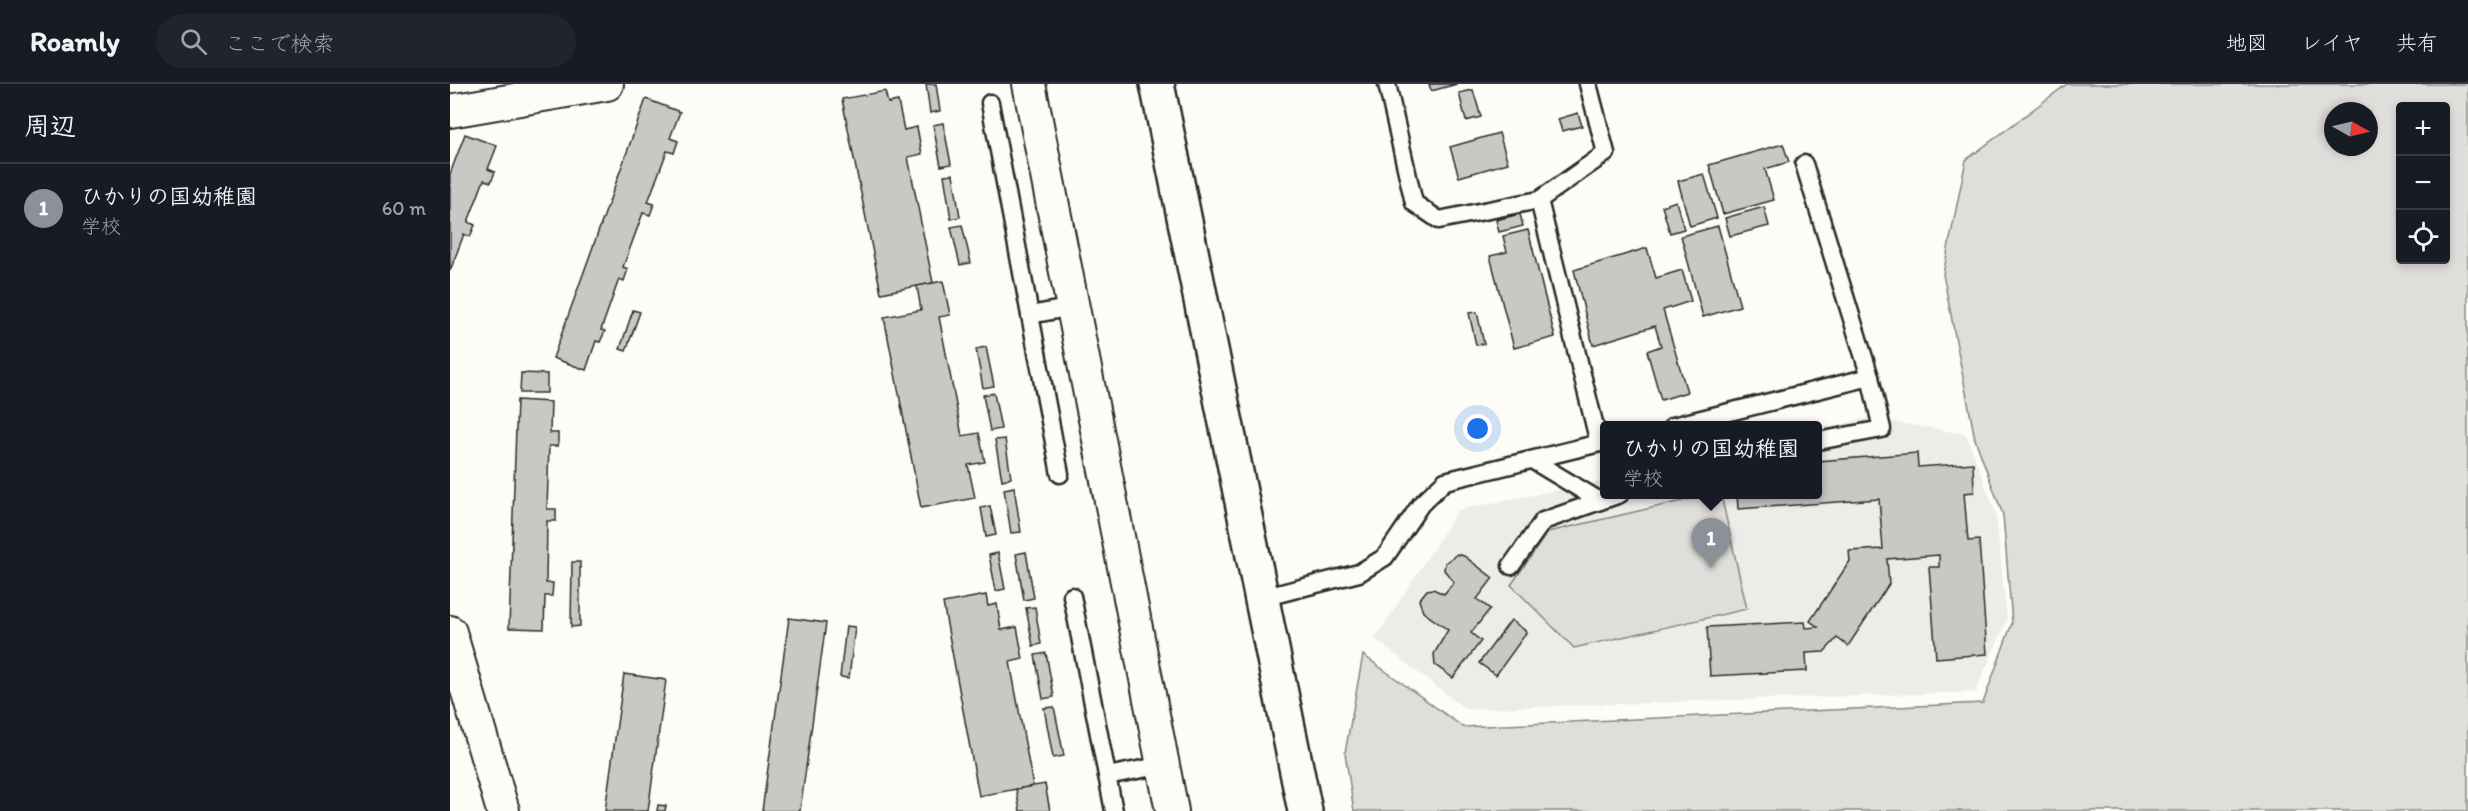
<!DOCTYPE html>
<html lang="ja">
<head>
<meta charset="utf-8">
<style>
  :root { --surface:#171b24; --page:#20242c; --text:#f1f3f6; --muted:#9ea1a6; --line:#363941; --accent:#8c9099 }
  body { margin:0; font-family:Itim,"Klee One",sans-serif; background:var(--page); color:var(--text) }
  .controls { position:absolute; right:18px; top:18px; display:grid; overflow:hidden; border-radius:6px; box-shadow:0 3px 9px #0003 }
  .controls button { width:54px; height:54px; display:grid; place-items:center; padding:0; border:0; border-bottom:2px solid var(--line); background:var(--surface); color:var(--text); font:30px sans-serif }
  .compass { position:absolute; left:1874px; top:18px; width:54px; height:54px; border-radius:50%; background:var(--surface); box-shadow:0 3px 9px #0003; rotate:98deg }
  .you { position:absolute; left:1028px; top:345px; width:21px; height:21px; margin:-15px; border:4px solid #fff; border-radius:50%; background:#1a73e8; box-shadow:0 0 0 9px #1a73e833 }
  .badge { display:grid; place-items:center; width:39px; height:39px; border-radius:50%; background:var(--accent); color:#fff; font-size:20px; font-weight:700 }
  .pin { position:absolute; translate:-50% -50px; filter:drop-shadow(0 2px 3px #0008) }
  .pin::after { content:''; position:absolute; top:32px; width:21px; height:18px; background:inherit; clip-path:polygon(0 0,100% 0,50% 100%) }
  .popup { position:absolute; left:1150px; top:337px; width:222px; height:78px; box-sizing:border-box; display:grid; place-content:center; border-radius:6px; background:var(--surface); filter:drop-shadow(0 2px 4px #0005); font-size:20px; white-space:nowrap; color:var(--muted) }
  .popup b { font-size:22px; color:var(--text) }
  .popup::after { content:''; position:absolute; left:50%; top:100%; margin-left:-12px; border:12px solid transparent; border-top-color:var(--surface) }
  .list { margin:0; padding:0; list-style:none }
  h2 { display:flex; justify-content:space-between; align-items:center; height:78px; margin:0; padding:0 24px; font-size:26px }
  h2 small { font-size:20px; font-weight:400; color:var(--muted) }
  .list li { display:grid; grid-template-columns:39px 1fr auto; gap:18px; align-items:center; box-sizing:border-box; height:90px; padding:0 24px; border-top:2px solid var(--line) }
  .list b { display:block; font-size:22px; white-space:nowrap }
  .list p { margin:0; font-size:20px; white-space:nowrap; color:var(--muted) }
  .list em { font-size:20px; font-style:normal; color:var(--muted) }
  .icon { flex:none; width:33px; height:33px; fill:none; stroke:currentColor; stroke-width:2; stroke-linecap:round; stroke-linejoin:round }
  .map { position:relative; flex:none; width:2018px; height:727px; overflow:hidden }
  header { display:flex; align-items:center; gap:36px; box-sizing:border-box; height:84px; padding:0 30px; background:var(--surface); border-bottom:2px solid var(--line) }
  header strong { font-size:28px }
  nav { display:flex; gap:33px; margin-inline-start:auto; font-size:21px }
  .search { width:420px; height:54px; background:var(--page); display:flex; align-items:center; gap:15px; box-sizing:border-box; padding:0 21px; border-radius:33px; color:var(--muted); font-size:22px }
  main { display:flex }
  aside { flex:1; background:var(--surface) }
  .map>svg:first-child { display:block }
  .built { fill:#edece8 }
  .green { fill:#dfdeda; stroke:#858482; stroke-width:1.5; fill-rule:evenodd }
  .building { fill:#c9c8c4; stroke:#2b2b2b; stroke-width:1.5 }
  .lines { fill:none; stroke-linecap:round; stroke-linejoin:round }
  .service-casing { stroke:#2b2b2b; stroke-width:21 }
  .minor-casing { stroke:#2b2b2b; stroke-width:36 }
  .tertiary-casing { stroke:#2b2b2b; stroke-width:38 }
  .service { stroke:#fdfcf7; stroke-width:16 }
  .minor { stroke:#fdfcf7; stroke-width:32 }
  .tertiary { stroke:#fdfcf7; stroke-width:33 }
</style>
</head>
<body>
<header>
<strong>Roamly</strong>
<div class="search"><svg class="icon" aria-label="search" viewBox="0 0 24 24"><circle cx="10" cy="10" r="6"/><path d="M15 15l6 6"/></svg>ここで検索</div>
<nav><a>地図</a><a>レイヤ</a><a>共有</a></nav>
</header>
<main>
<aside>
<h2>周辺<small></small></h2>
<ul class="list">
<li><span class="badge">1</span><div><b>ひかりの国幼稚園</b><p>学校</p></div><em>60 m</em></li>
</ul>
</aside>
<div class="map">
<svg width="2018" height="727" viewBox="0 0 2018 727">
  <rect width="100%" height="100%" fill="#fdfcf7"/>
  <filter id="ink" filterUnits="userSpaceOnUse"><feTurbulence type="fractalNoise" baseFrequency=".0167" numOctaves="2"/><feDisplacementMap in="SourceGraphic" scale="12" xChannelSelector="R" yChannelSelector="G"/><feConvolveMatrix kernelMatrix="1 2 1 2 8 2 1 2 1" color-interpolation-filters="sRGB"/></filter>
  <g filter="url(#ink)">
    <path class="built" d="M1418,334L1516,350L1546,430L1557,537L1525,608L1015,625L925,555L1008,426L1154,397V410H1368V346Z"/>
    <g class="green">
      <path d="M1617,0H2018V727H904L895,669L913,571L1013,643L1533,619L1562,539L1553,431L1525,355L1493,190L1516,76ZM1950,22H1996V176H1950ZM1883,27H1919V63H1883Z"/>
      <path d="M1262,410L1271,411L1297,525L1124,564L1061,501L1098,448Z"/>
    </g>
    <g class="building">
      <path d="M476,0H486L490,27L480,29Z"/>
      <path d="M979,0H1007L981,7Z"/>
      <path d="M1023,6L1031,33L1016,37L1009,9Z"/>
      <path d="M435,7L438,19L448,17L454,46L467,43L472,70L458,73L483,199L431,209L392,15Z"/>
      <path d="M196,15L230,28L220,54L228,57L224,69L217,67L198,118L204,120L200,131L193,129L173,183L178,185L174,197L169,195L151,246L155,247L150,258L146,257L136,286L103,274Z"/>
      <path d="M1128,29L1132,42L1112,47L1108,35Z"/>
      <path d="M493,39L501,80L491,82L483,41Z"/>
      <path d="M1049,49L1058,79L1009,93L1000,63Z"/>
      <path d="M15,50L47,62L38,85L45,88L41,98L34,96L18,138L25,141L20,153L14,150L0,187V90Z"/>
      <path d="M1333,60L1339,78L1315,85L1324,116L1273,130L1259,81Z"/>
      <path d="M503,90L510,133L501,135L494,91Z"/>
      <path d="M1254,90L1267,134L1240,142L1228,97Z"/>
      <path d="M1226,117L1234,145L1220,149L1212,122Z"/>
      <path d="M1314,123L1319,142L1280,152L1275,134Z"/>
      <path d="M1070,130L1073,142L1049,148L1046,136Z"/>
      <path d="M512,141L521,179L510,181L501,143Z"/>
      <path d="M1268,142L1290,222L1253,233L1231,152Z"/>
      <path d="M1078,146L1105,253L1064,264L1040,172L1057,168L1053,152Z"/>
      <path d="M1197,164L1206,194L1232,186L1241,217L1213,226L1237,308L1211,316L1197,267L1211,262L1205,242L1143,261L1124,186Z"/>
      <path d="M493,197L500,231L489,233L512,352L529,349L535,378L518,381L525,414L471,424L434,233L471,226L467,202Z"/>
      <path d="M183,226L190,228L176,267L170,265Z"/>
      <path d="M1027,228L1034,260L1026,261L1019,229Z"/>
      <path d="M536,263L544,302L533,304L526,265Z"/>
      <path d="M71,289L97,290V309H70Z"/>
      <path d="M544,309L551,345L540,347L533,311Z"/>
      <path d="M67,316L101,318L100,349H108V362H99L97,425H106V437H97L96,499H103L102,512H95L94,545L59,544Z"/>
      <path d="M555,355L561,394L552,396L545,356Z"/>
      <path d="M1467,369L1468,383L1523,379L1524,408L1514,409L1518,457L1529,456L1537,570L1486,574L1479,483H1489V471L1437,475L1439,500L1398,562L1387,554L1374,568L1356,569L1357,587L1260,592L1257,543L1355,538L1356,544L1368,543L1360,537L1400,477L1399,467L1433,465L1429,415L1288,425L1287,410H1368V377Z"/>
      <path d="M564,403L571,448L561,449L554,405Z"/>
      <path d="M540,422L546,451L536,453L531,424Z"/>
      <path d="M576,468L584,514L574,516L566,470Z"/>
      <path d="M548,469L555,505L546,507L539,471Z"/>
      <path d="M1007,470L1014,472L1043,494L1027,515L1040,525L1021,549L1031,557L1003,594L985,581L984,570L998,546L973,528L969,516L977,506L983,505L994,510L1004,498L994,486L995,479Z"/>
      <path d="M122,478H130V542L121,543Z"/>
      <path d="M536,511L538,522L547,520L551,546L567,543L573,575L560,578L583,702L529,712L493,519Z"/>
      <path d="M585,523L591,560L583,562L576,524Z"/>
      <path d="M339,534L376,539L350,727H312Z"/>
      <path d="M1061,536L1077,548L1046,591L1029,579Z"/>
      <path d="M396,542L405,543L399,594L390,593Z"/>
      <path d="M596,569L604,613L593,615L585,571Z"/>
      <path d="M174,590L216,596L198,727H155Z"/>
      <path d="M604,623L614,672L603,674L594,624Z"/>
      <path d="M595,700L600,727H570L566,705Z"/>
      <path d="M208,721L216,722L215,727H207Z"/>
    </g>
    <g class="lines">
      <defs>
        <g id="service">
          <path d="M937,0L964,119L989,136L1089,116L1156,69L1138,0"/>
          <path d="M540,19L610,390"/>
          <path d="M1089,116L1149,359"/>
          <path d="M580,231L623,223"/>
          <path d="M1223,342L1420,293L1354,80"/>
          <path d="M1368,357L1432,345L1420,293"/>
          <path d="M1082,376L1150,417L1170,410"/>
          <path d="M1061,482L1093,437L1150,417"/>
          <path d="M622,512L664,727"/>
          <path d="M812,514L909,489L935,473L971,420L995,397L1154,358"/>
          <path d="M657,692L713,681"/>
        </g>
        <g id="minor">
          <path d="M579,0L722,727"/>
          <path d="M0,27L157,0"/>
          <path d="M0,548L53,727"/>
        </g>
        <path id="tertiary" d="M707,0L855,727"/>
      </defs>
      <use href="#service" class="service-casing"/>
      <use href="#minor" class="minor-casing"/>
      <use href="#tertiary" class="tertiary-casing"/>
      <use href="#service" class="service"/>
      <use href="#minor" class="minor"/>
      <use href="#tertiary" class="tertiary"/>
    </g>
  </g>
</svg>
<div class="controls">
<button>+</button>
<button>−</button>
<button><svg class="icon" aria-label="locate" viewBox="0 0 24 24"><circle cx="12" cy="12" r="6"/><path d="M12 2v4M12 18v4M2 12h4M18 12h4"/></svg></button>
</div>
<svg class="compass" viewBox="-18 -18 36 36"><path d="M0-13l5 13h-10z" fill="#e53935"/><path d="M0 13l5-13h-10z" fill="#9ea1a6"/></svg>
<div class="you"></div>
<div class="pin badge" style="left:1261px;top:484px">1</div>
<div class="popup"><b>ひかりの国幼稚園</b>学校</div>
</div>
</main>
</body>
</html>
